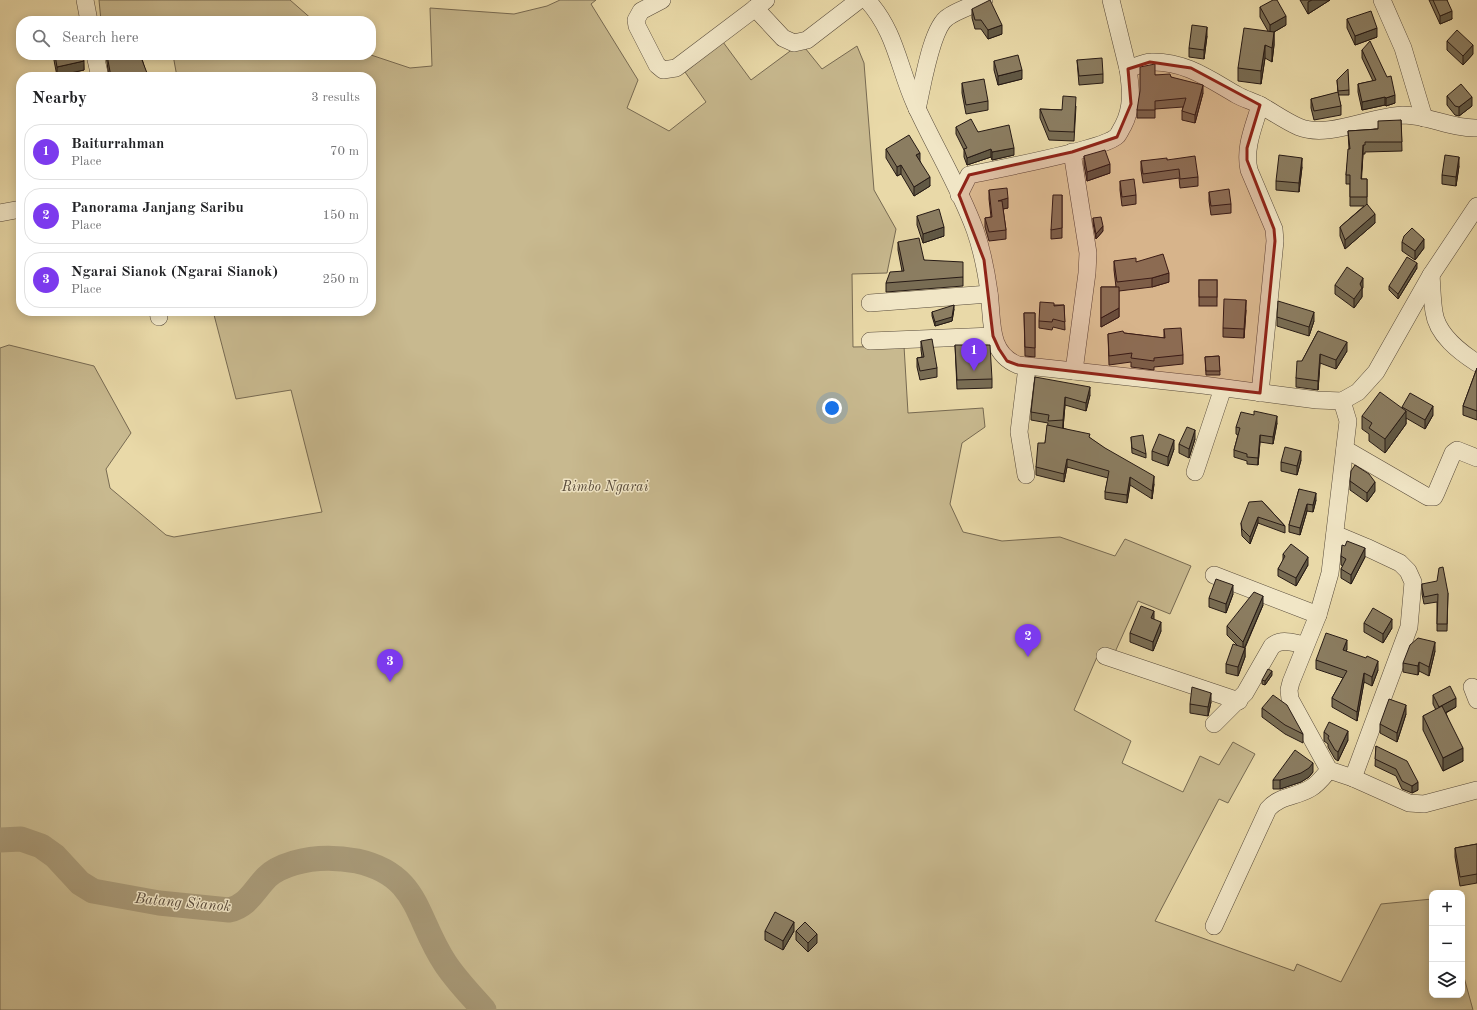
<!DOCTYPE html>
<html lang="en">
<head>
<meta charset="utf-8">
<style>
  :root { --surface:#fff; --page:#f2f2f2; --text:#202124; --muted:#757577; --line:#e0e0e0; --accent:#7c3aed }
  body { margin:0; font-family:"Old Standard TT",serif; background:var(--page); color:var(--text) }
  .controls { position:absolute; right:12px; bottom:12px; display:grid; overflow:hidden; border-radius:8px; box-shadow:0 2px 10px #0003 }
  .controls button { width:36px; height:36px; display:grid; place-items:center; padding:0; border:0; border-bottom:1px solid var(--line); background:var(--surface); color:var(--text); font:20px sans-serif }
  .you { position:absolute; left:832px; top:408px; width:14px; height:14px; margin:-10px; border:3px solid #fff; border-radius:50%; background:#1a73e8; box-shadow:0 0 0 6px #1a73e833 }
  .badge { display:grid; place-items:center; width:26px; height:26px; border-radius:50%; background:var(--accent); color:#fff; font-size:13px; font-weight:700 }
  .pin { position:absolute; translate:-50% -33px; filter:drop-shadow(0 1px 2px #0008) }
  .pin::after { content:''; position:absolute; top:21px; width:14px; height:12px; background:inherit; clip-path:polygon(0 0,100% 0,50% 100%) }
  .list { margin:0; padding:0; list-style:none }
  h2 { display:flex; justify-content:space-between; align-items:center; height:52px; margin:0; padding:0 16px; font-size:17px }
  h2 small { font-size:13px; font-weight:400; color:var(--muted) }
  .list li { display:grid; grid-template-columns:26px 1fr auto; gap:12px; align-items:center; box-sizing:border-box; height:56px; margin:0 8px 8px; padding:0 8px; border:1px solid var(--line); border-radius:16px }
  .list b { display:block; font-size:15px; white-space:nowrap }
  .list p { margin:0; font-size:13px; white-space:nowrap; color:var(--muted) }
  .list em { font-size:13px; font-style:normal; color:var(--muted) }
  .icon { flex:none; width:22px; height:22px; fill:none; stroke:currentColor; stroke-width:2; stroke-linecap:round; stroke-linejoin:round }
  .map { position:relative; flex:none; width:1477px; height:1010px; overflow:hidden }
  .search { position:absolute; background:var(--surface); box-shadow:0 2px 10px #0003; left:16px; top:16px; width:360px; height:44px; display:flex; align-items:center; gap:10px; box-sizing:border-box; padding:0 14px; border-radius:16px; color:var(--muted); font-size:15px }
  .panel { position:absolute; background:var(--surface); box-shadow:0 2px 10px #0003; left:16px; top:72px; width:360px; height:244px; border-radius:16px }
  .map>svg:first-child { display:block }
  .green { fill:#c8b98f; stroke:#776a52 }
  .lines { fill:none; stroke-linecap:round; stroke-linejoin:round }
  .river { stroke:#a79876; stroke-width:25 }
  .minor-casing { stroke:#574a3a; stroke-width:18 }
  .minor { stroke:#f1e6c6; stroke-width:17 }
  .wall { fill:#786c53; stroke:#261a15 }
  .shaded-wall { fill:#615844; stroke:#261a15 }
  .building { fill:#8b7d61; stroke:#261a15 }
  .marked { fill:#8f2418; fill-opacity:0.2; stroke:#8f2418; stroke-width:3; stroke-linejoin:round }
  .labels { text-anchor:middle; stroke-width:3; stroke-linejoin:round; paint-order:stroke }
  .park-label { font-size:14px; font-style:italic; fill:#574a3a; stroke:#f1e6c6 }
  .water-label { font-size:15px; font-style:italic; fill:#5a4c3c; stroke:#f1e6c6 }
</style>
</head>
<body>
<div class="map">
<svg width="1477" height="1010" viewBox="0 0 1477 1010">
  <rect width="100%" height="100%" fill="#e9d9a8"/>
  <filter id="stains"><feTurbulence type="fractalNoise" baseFrequency=".005" numOctaves="4"/><feColorMatrix values="0 0 0 0 .2 0 0 0 0 .09 0 0 0 0 .02 0 0 0 .5 -.17"/></filter>
  <radialGradient id="worn" r=".72"><stop offset=".6" stop-color="#630" stop-opacity="0"/><stop offset="1" stop-color="#630" stop-opacity=".3"/></radialGradient>
  <g class="green">
    <path d="M99,0H290L314,21H101Z"/>
    <path d="M560,0H596L591,4L638,80L627,108L669,131L706,102L685,72L723,42L751,80L801,43L822,69L857,46L864,63L874,190L896,229L887,273L852,274L853,347L904,346L908,413L983,408L985,427L962,443L950,504L963,532L1002,541L1060,537L1115,556L1125,539L1191,566L1170,614L1138,601L1111,661L1097,657L1074,710L1131,741L1122,763L1183,792L1200,756L1219,765L1233,742L1255,754L1228,803L1219,799L1155,921L1294,971L1297,964L1341,982L1381,904L1432,899V995H1462V970L1473,1010H0V348L9,345L94,366L131,433L106,469L110,488L166,535L174,537L322,512L291,390L236,399L213,311H371V77H177L173,55H371L410,68L432,66L430,8L514,14L547,6Z"/>
  </g>
  <g class="lines">
    <path class="river" d="M0,840L21,839L41,846L55,856L80,883L93,891L159,903L229,910C248,906 254,890 267,877C274,870 284,866 294,863C314,857 336,857 357,861C420,875 415,918 445,963C456,980 471,995 484,1010"/>
    <defs>
      <g id="minor">
        <path d="M85,0L89,21"/>
        <path d="M662,0L641,11L636,20L637,26L657,65L663,70L676,68L766,0"/>
        <path d="M867,0C896,32 898,66 915,104C934,146 959,186 975,230C982,250 986,270 989,292C993,319 987,353 1018,365L1203,385L1317,400L1342,401L1358,392L1376,372L1431,275L1477,206"/>
        <path d="M1111,0L1128,69"/>
        <path d="M1382,0L1403,48L1424,118"/>
        <path d="M755,8L783,38L794,43L807,40L859,0"/>
        <path d="M95,55L100,77"/>
        <path d="M917,109C922,89 931,27 948,17C958,10 972,6 984,0"/>
        <path d="M1072,152L1088,253L1087,273L1074,371"/>
        <path d="M959,195L969,175C993,170 1105,149 1117,136C1119,134 1121,129 1123,126C1133,107 1131,89 1128,69C1135,67 1144,62 1151,62C1185,61 1209,79 1237,95C1244,99 1252,101 1260,105C1273,112 1285,121 1299,127C1328,139 1371,116 1403,115C1428,115 1452,129 1477,128"/>
        <path d="M0,213L21,209"/>
        <path d="M1431,275C1432,287 1432,300 1434,312C1437,335 1460,352 1477,363"/>
        <path d="M870,303L989,294"/>
        <path d="M158,311L159,317"/>
        <path d="M870,341L993,336"/>
        <path d="M1260,393L1275,241L1274,229L1249,170C1244,147 1254,127 1260,105"/>
        <path d="M1342,401L1348,421L1330,573L1318,615L1291,682L1289,690L1290,699L1329,770L1353,778L1409,803L1424,804L1477,790"/>
        <path d="M1345,449L1428,497H1434L1436,493L1453,453L1457,450L1477,458"/>
        <path d="M1195,472L1223,388"/>
        <path d="M1026,475L1019,432L1027,367"/>
        <path d="M1335,534L1366,547L1400,563L1408,571L1413,582L1409,627L1353,778"/>
        <path d="M1214,575L1318,615"/>
        <path d="M1105,656L1239,701"/>
        <path d="M1472,687L1477,700"/>
        <path d="M1214,724L1245,693L1272,646C1282,638 1293,643 1305,645"/>
        <path d="M1214,926L1268,809C1280,795 1297,797 1311,788C1318,784 1324,776 1329,770"/>
      </g>
    </defs>
    <use href="#minor" class="minor-casing"/>
    <use href="#minor" class="minor"/>
  </g>
  <g class="wall">
    <path d="M1300,0H1330L1308,14Z"/>
    <path d="M1429,0H1447L1452,19L1440,24Z"/>
    <path d="M1260,7L1286,25L1274,32V45L1272,62L1265,58L1261,84L1238,81V68L1268,31L1260,17Z"/>
    <path d="M972,9L1002,34L988,39L981,29H975L972,18Z"/>
    <path d="M1347,19L1377,37L1355,45L1347,28Z"/>
    <path d="M1207,36L1204,59L1189,57V48Z"/>
    <path d="M1447,41L1473,54L1463,65L1447,50Z"/>
    <path d="M1362,50L1395,103L1386,106L1385,105L1362,110L1358,92V84L1373,81L1362,58Z"/>
    <path d="M53,55H83L84,70L57,76Z"/>
    <path d="M106,55H141L147,77H109Z"/>
    <path d="M1077,60L1103,74V83L1079,85Z"/>
    <path d="M994,61L1022,79L998,85L994,70Z"/>
    <path d="M1155,75L1171,77L1203,93L1195,123L1182,120V111L1183,107L1155,109V118H1137V110Z"/>
    <path d="M1337,80L1349,90V95H1338L1341,106V115L1314,120L1311,108V99L1338,93Z"/>
    <path d="M962,83L988,101V110L966,114L962,93Z"/>
    <path d="M1447,96L1472,106L1459,116L1455,115L1447,105Z"/>
    <path d="M1076,106L1074,141L1049,140L1040,118V109L1062,110Z"/>
    <path d="M1401,120L1402,151L1365,152V154H1363L1361,179H1367V204L1375,223L1345,249L1340,236V227L1364,206H1350V184H1346V175L1349,149L1348,131L1378,129Z"/>
    <path d="M956,127L978,132L1014,155L992,160L991,157L967,165L964,157V150L956,134Z"/>
    <path d="M886,149L920,161L930,186L914,196L901,174L897,176L886,158Z"/>
    <path d="M1084,156L1110,173L1087,181L1084,165Z"/>
    <path d="M1167,160L1198,177V186L1180,188L1179,178L1143,183L1141,170V161Z"/>
    <path d="M1459,166L1456,186L1442,184V175Z"/>
    <path d="M1302,167L1299,192L1276,190V181Z"/>
    <path d="M1120,181L1136,195V204L1122,206L1120,190Z"/>
    <path d="M989,190L1008,208L1003,209L1006,230V239L989,241L985,227V218L991,217L989,199Z"/>
    <path d="M1209,192L1231,204V213L1211,215L1209,201Z"/>
    <path d="M1062,195V238L1051,239V230Z"/>
    <path d="M917,216L944,236L923,243L917,225Z"/>
    <path d="M1093,218L1103,231L1096,239L1093,223Z"/>
    <path d="M898,242L924,260L963,277V286L886,292V283L902,271L898,250Z"/>
    <path d="M1402,242L1424,248L1415,260L1402,251Z"/>
    <path d="M1114,261L1136,262L1169,282L1152,287L1119,291V317L1101,327V287H1116L1114,270Z"/>
    <path d="M1417,268L1398,299L1389,290V286Z"/>
    <rect x="1199" y="280" width="18" height="26"/>
    <path d="M1335,285L1363,287L1362,289V297L1354,308L1335,294Z"/>
    <path d="M1054,305H1064L1065,330L1053,327L1052,330L1039,328V321Z"/>
    <path d="M954,309L952,321L935,326L932,316V312Z"/>
    <path d="M1246,310L1244,338L1223,337V328Z"/>
    <path d="M1024,313H1035V357L1025,356Z"/>
    <path d="M1277,317L1314,321L1309,336L1277,326Z"/>
    <path d="M1164,329L1183,355V364L1154,367V370L1131,367V362L1109,365L1108,334L1124,333L1164,338Z"/>
    <path d="M1318,331L1347,351L1336,369L1320,363L1318,390L1296,387V378L1302,361Z"/>
    <path d="M921,341L937,368V377L920,380L917,367V358L922,357L921,350Z"/>
    <path d="M955,345L992,379V388L957,389Z"/>
    <path d="M1219,356L1220,375H1206L1205,357Z"/>
    <path d="M1477,368V420L1463,415V406Z"/>
    <path d="M1035,377L1090,395L1086,411L1065,405L1063,428L1090,438L1154,484L1152,499L1130,485L1127,503L1105,499V492L1108,478L1067,467L1064,482L1036,475V467L1045,443L1048,423L1031,420V412Z"/>
    <path d="M1402,407L1433,415L1425,429L1406,418V424L1385,453L1369,441V434L1362,429V416L1402,408Z"/>
    <path d="M1277,423L1273,444L1260,442L1258,465L1247,464V461L1234,457V450L1238,435L1236,434V427Z"/>
    <path d="M1131,437L1146,454V458L1132,453Z"/>
    <path d="M1195,439L1189,458L1179,453V444Z"/>
    <path d="M1174,449L1168,466L1152,460V451Z"/>
    <path d="M1301,460L1297,475L1281,471V462Z"/>
    <path d="M1350,481L1375,491L1367,502L1350,490Z"/>
    <path d="M1299,489L1316,500L1313,512L1307,511L1300,535L1289,532V525Z"/>
    <path d="M1262,501L1285,526V533L1258,523L1250,544L1242,536L1241,523Z"/>
    <path d="M1283,554L1308,565L1296,586L1278,576V569L1283,561Z"/>
    <path d="M1341,556L1365,557L1351,584L1341,578V569L1343,566L1341,565Z"/>
    <path d="M1422,584L1448,593L1447,631H1437V602L1424,604L1422,594Z"/>
    <path d="M1233,594L1226,613L1209,607V598Z"/>
    <path d="M1263,605L1245,648V657L1238,676L1226,673V664L1237,645L1227,635V626Z"/>
    <path d="M1154,620L1161,631L1153,651L1130,642V633Z"/>
    <path d="M1364,623L1392,628L1383,643L1364,632Z"/>
    <path d="M1347,649L1346,651L1378,670L1372,686L1364,682L1357,721L1332,707V698L1343,678L1316,669V660Z"/>
    <path d="M1435,651L1429,676L1419,671L1418,675L1403,672V663Z"/>
    <path d="M1272,675L1265,685L1262,684V680Z"/>
    <path d="M1433,695L1456,707L1446,713L1463,761L1443,771L1423,730V716L1436,710L1433,704Z"/>
    <path d="M1211,702L1208,716L1190,713V704Z"/>
    <path d="M1262,708L1303,734V743L1285,734L1262,717Z"/>
    <path d="M1406,714L1397,742L1380,733V724Z"/>
    <path d="M1324,732L1348,740L1338,761L1335,759L1328,747V744L1324,741Z"/>
    <path d="M1376,746L1418,790L1412,793L1402,789L1396,776L1375,766Z"/>
    <path d="M1313,772L1309,777L1301,782L1280,789H1273V780Z"/>
    <path d="M1477,844V883L1460,886L1455,857V848Z"/>
    <path d="M765,931H794L783,950L765,940Z"/>
    <path d="M796,931L817,943L808,952L796,940Z"/>
  </g>
  <g class="shaded-wall">
    <path d="M1312,0H1330L1308,14V2Z"/>
    <path d="M1452,11V19L1440,24V16Z"/>
    <path d="M1286,16V25L1274,32V45L1272,62V48L1270,34V25Z"/>
    <path d="M1002,25V34L988,39V30Z"/>
    <path d="M1207,27V36L1204,59V50Z"/>
    <path d="M1377,28V37L1355,45V36Z"/>
    <path d="M1265,45V58L1261,84V71Z"/>
    <path d="M1473,45V54L1463,65V56Z"/>
    <path d="M84,61V70L57,76V67Z"/>
    <path d="M1022,70V79L998,85V76Z"/>
    <path d="M147,73V77H138Z"/>
    <path d="M1203,85V93L1195,123V115Z"/>
    <path d="M1395,95V103L1386,106V98Z"/>
    <path d="M1385,97V105L1362,110V102Z"/>
    <path d="M1472,97V106L1459,116V107Z"/>
    <path d="M1363,145V154L1361,188V179Z"/>
    <path d="M1014,148V155L992,160V152Z"/>
    <path d="M991,149V157L967,165V158Z"/>
    <path d="M920,153V162L916,155Z"/>
    <path d="M1459,157V166L1456,186V177Z"/>
    <path d="M1302,158V167L1299,192V183Z"/>
    <path d="M1110,164V173L1087,181V172Z"/>
    <path d="M901,165V174L897,176V167Z"/>
    <path d="M930,177V186L914,196V187Z"/>
    <path d="M1008,198V208L998,210V201Z"/>
    <path d="M1375,214V223L1345,249V240Z"/>
    <path d="M1103,226V231L1096,239V234Z"/>
    <path d="M944,227V236L923,243V234Z"/>
    <path d="M1424,239V248L1415,260V251Z"/>
    <path d="M1417,263V268L1398,299V294Z"/>
    <path d="M1169,273V282L1152,287V278Z"/>
    <path d="M1363,278V287L1362,289V297L1354,308V299L1360,284Z"/>
    <path d="M1246,300V310L1244,338V329Z"/>
    <path d="M954,305V309L952,321L935,326V322Z"/>
    <path d="M1119,308V317L1101,327V318Z"/>
    <path d="M1314,312V321L1309,336V327Z"/>
    <path d="M1347,342V351L1336,369V360Z"/>
    <path d="M1320,354V363L1318,390V381Z"/>
    <path d="M1090,387V395L1086,411V403Z"/>
    <path d="M1065,397V405L1063,428V420Z"/>
    <path d="M1433,406V415L1425,429V420Z"/>
    <path d="M1406,411V424L1385,453V439Z"/>
    <path d="M1277,416V423L1273,444V437Z"/>
    <path d="M1195,430V439L1189,458V449Z"/>
    <path d="M1260,435V442L1258,465V458Z"/>
    <path d="M1174,440V449L1168,466V457Z"/>
    <path d="M1301,451V460L1297,475V466Z"/>
    <path d="M1067,459V467L1064,482V474Z"/>
    <path d="M1154,476V484L1152,499V491Z"/>
    <path d="M1130,477V485L1127,503V495Z"/>
    <path d="M1375,482V491L1367,502V493Z"/>
    <path d="M1316,493V500L1313,512V505Z"/>
    <path d="M1307,504V511L1300,535V528Z"/>
    <path d="M1258,517V523L1250,544V537Z"/>
    <path d="M1365,548V557L1351,584V575Z"/>
    <path d="M1308,557V565L1296,586V578Z"/>
    <path d="M1233,585V594L1226,613V604Z"/>
    <path d="M1263,596V605L1243,651V642Z"/>
    <path d="M1154,611V620L1151,618Z"/>
    <path d="M1392,619V628L1383,643V634Z"/>
    <path d="M1161,622V631L1153,651V642Z"/>
    <path d="M1347,640V649L1343,659V650Z"/>
    <path d="M1435,642V651L1429,676V667Z"/>
    <path d="M1245,648V657L1238,676V667Z"/>
    <path d="M1378,661V670L1372,686V677Z"/>
    <path d="M1419,662V671L1418,675V666Z"/>
    <path d="M1272,671V675L1265,685V681Z"/>
    <path d="M1364,673V682L1357,721V712Z"/>
    <path d="M1211,693V702L1208,716V707Z"/>
    <path d="M1456,698V707L1439,716V707Z"/>
    <path d="M1406,705V714L1397,742V733Z"/>
    <path d="M1348,731V740L1338,761V752Z"/>
    <path d="M1463,748V761L1443,771V758Z"/>
    <path d="M1313,763V772L1309,777L1301,782L1280,789V780Z"/>
    <path d="M1418,782V790L1412,793V786Z"/>
    <path d="M794,922V931L783,950V941Z"/>
    <path d="M817,934V943L808,952V943Z"/>
  </g>
  <g class="building">
    <path d="M990,0L1002,25L988,30L981,20H975L972,9Z"/>
    <path d="M1273,0H1277L1286,16L1270,25L1260,7Z"/>
    <path d="M1433,0H1447L1452,11L1440,16Z"/>
    <path d="M1371,11L1377,28L1355,36L1347,19Z"/>
    <path d="M125,19V21H115Z"/>
    <path d="M1192,25L1207,27L1204,50L1189,48Z"/>
    <path d="M1244,28L1274,32L1272,48L1265,45L1261,71L1238,68Z"/>
    <path d="M1457,30L1473,45L1463,56L1447,41Z"/>
    <path d="M1370,41L1387,77L1391,76L1395,95L1386,98L1385,97L1362,102L1358,84L1376,80L1362,50Z"/>
    <path d="M55,55H83L84,61L57,67Z"/>
    <path d="M107,55H141L142,60L147,73L138,77H111Z"/>
    <path d="M1018,55L1022,70L998,76L994,61Z"/>
    <path d="M1102,58L1103,74L1079,76L1077,60Z"/>
    <path d="M1155,64V75L1170,74L1171,77L1203,85L1195,115L1182,111L1186,98L1155,101V110H1137L1140,91V67Z"/>
    <path d="M1348,69L1349,90L1338,91L1337,80Z"/>
    <path d="M984,79L988,101L966,105L962,83Z"/>
    <path d="M1461,84L1472,97L1459,107L1455,106L1447,96Z"/>
    <path d="M1338,92L1341,106L1314,111L1311,99Z"/>
    <path d="M1063,96L1076,97L1074,132L1049,131L1040,109L1062,110Z"/>
    <path d="M971,119L978,132L1009,125L1014,148L992,152L991,149L967,158L964,149L967,148L956,127Z"/>
    <path d="M1401,120L1402,142H1365V145H1363L1361,179H1367V197H1350V175H1346L1348,149H1350L1348,131L1378,129V121Z"/>
    <path d="M909,135L920,153L916,155L930,177L914,187L901,165L897,167L886,149Z"/>
    <path d="M1105,150L1110,164L1087,172L1084,156Z"/>
    <path d="M1279,155L1302,158L1299,183L1276,181Z"/>
    <path d="M1445,155L1459,157L1456,177L1442,175Z"/>
    <path d="M1195,156L1198,177L1180,179L1179,169L1143,174L1141,161L1167,158V160Z"/>
    <path d="M1134,179L1136,195L1122,197L1120,181Z"/>
    <path d="M1007,188L1008,198L998,201H1002L1006,230L989,232L985,218L992,217L989,190Z"/>
    <path d="M1229,189L1231,204L1211,206L1209,192Z"/>
    <path d="M1053,195H1062V228L1051,230Z"/>
    <path d="M1367,204L1375,214L1345,240L1340,227Z"/>
    <path d="M939,209L944,227L923,234L917,216Z"/>
    <path d="M1101,217L1103,226L1096,234L1093,218Z"/>
    <path d="M1412,228L1424,239L1415,251L1402,242L1404,236Z"/>
    <path d="M919,238L924,260L963,262V277L886,283L890,272L904,271L898,242Z"/>
    <path d="M1163,254L1169,273L1152,278L1117,282L1114,261L1136,258V262Z"/>
    <path d="M1407,257L1417,263L1398,294L1389,286Z"/>
    <path d="M1347,267L1363,278L1360,284L1362,288L1354,299L1335,285Z"/>
    <rect x="1199" y="280" width="18" height="17"/>
    <path d="M1101,287H1119V308L1101,318Z"/>
    <path d="M1224,299L1246,300L1244,329L1223,328Z"/>
    <path d="M1278,301L1314,312L1309,327L1277,317Z"/>
    <path d="M1040,302L1054,303V306L1064,305L1065,322L1053,319L1052,322L1039,321Z"/>
    <path d="M954,305L952,317L935,322L932,312Z"/>
    <path d="M1024,313H1035V348L1025,347Z"/>
    <path d="M1181,328L1183,355L1154,358V361L1131,358L1132,353L1109,356L1108,334L1123,331L1124,333L1165,338L1164,329Z"/>
    <path d="M1318,331L1347,342L1336,360L1320,354L1318,381L1296,378L1297,361H1302Z"/>
    <path d="M932,339L937,368L920,371L917,358L924,357L921,341Z"/>
    <path d="M955,345H990L992,379L957,380Z"/>
    <path d="M1219,356L1220,371H1206L1205,357Z"/>
    <path d="M1477,368V411L1463,406Z"/>
    <path d="M1035,377L1090,387L1086,403L1065,397L1063,420L1048,421L1049,415L1031,412Z"/>
    <path d="M1380,392L1406,411L1385,439L1369,428L1372,423L1362,416Z"/>
    <path d="M1410,393L1433,406L1425,420L1402,407Z"/>
    <path d="M1254,411L1277,416L1273,437L1260,435L1258,458L1247,457V454L1234,450L1240,428L1236,427L1241,412L1254,415Z"/>
    <path d="M1047,425L1090,434L1089,437L1105,448L1154,476L1152,491L1130,477L1127,495L1105,492L1109,471L1067,459L1064,474L1036,467L1038,443H1045Z"/>
    <path d="M1187,427L1195,430L1189,449L1179,444Z"/>
    <path d="M1159,434L1174,440L1168,457L1152,451Z"/>
    <path d="M1143,435L1146,454L1132,448L1131,437Z"/>
    <path d="M1285,447L1301,451L1297,466L1281,462Z"/>
    <path d="M1355,465L1369,474L1375,482L1367,493L1350,481L1351,471Z"/>
    <path d="M1299,489L1316,493L1313,505L1307,504L1300,528L1289,525Z"/>
    <path d="M1262,501L1285,526L1258,517L1250,537L1242,529L1241,523L1249,502Z"/>
    <path d="M1347,541L1365,548L1351,575L1341,569L1346,559L1341,556L1342,545L1345,546Z"/>
    <path d="M1291,544L1308,557L1296,578L1278,569L1285,556L1283,554Z"/>
    <path d="M1443,567L1448,593L1447,624H1437L1438,594L1424,597L1422,587V584L1437,581L1439,568Z"/>
    <path d="M1216,579L1233,585L1226,604L1209,598Z"/>
    <path d="M1254,592L1263,596L1243,642L1227,626Z"/>
    <path d="M1141,606L1154,611L1151,618L1161,622L1153,642L1130,633Z"/>
    <path d="M1373,608L1392,619L1383,634L1364,623Z"/>
    <path d="M1326,633L1347,640L1343,650L1366,658L1367,656L1378,661L1372,677L1364,673L1357,712L1332,698L1347,671L1316,660Z"/>
    <path d="M1418,638L1435,642L1429,667L1419,662L1418,666L1403,663L1410,645Z"/>
    <path d="M1233,644L1245,648L1238,667L1226,664Z"/>
    <path d="M1268,669L1272,671L1265,681L1262,680Z"/>
    <path d="M1450,686L1456,698L1439,707L1433,695Z"/>
    <path d="M1192,687L1211,693L1208,707L1190,704Z"/>
    <path d="M1273,695L1287,705L1303,734L1285,725L1262,708Z"/>
    <path d="M1389,699L1406,705L1397,733L1380,724Z"/>
    <path d="M1442,706L1463,748L1443,758L1423,716Z"/>
    <path d="M1329,722L1348,731L1338,752L1335,750L1328,738L1329,736L1324,732Z"/>
    <path d="M1376,746L1407,761L1418,782L1412,786L1402,781L1396,769L1375,759Z"/>
    <path d="M1295,750L1313,763L1309,768L1301,773L1280,780H1273Z"/>
    <path d="M1477,844V874L1460,877L1455,848Z"/>
    <path d="M775,912L794,922L783,941L765,931Z"/>
    <path d="M805,922L817,934L808,943L796,931Z"/>
  </g>
  <path class="marked" d="M1150,62L1191,68L1260,105L1247,148V160L1274,229L1275,241L1260,393L1018,365L1007,361L999,349L993,336L984,260L959,195L969,175L1072,152L1117,137L1131,104L1128,69Z"/>
  <g class="labels">
    <g class="park-label">
      <text x="605" y="491">Rimbo Ngarai</text>
    </g>
    <g class="water-label">
      <text transform="translate(183 902) rotate(5)" y="5">Batang Sianok</text>
    </g>
  </g>
  <rect width="100%" height="100%" filter="url(#stains)"/>
  <rect width="100%" height="100%" fill="url(#worn)"/>
</svg>
<div class="controls">
<button>+</button>
<button>−</button>
<button><svg class="icon" aria-label="layers" viewBox="0 0 24 24"><path d="M12 4l9 5-9 5-9-5zM3 14l9 5 9-5"/></svg></button>
</div>
<div class="you"></div>
<div class="pin badge" style="left:974px;top:371px">1</div>
<div class="pin badge" style="left:1028px;top:657px">2</div>
<div class="pin badge" style="left:390px;top:682px">3</div>
<div class="search"><svg class="icon" aria-label="search" viewBox="0 0 24 24"><circle cx="10" cy="10" r="6"/><path d="M15 15l6 6"/></svg>Search here</div>
<section class="panel">
<h2>Nearby<small>3 results</small></h2>
<ul class="list">
<li><span class="badge">1</span><div><b>Baiturrahman</b><p>Place</p></div><em>70 m</em></li>
<li><span class="badge">2</span><div><b>Panorama Janjang Saribu</b><p>Place</p></div><em>150 m</em></li>
<li><span class="badge">3</span><div><b>Ngarai Sianok (Ngarai Sianok)</b><p>Place</p></div><em>250 m</em></li>
</ul>
</section>
</div>
</body>
</html>
